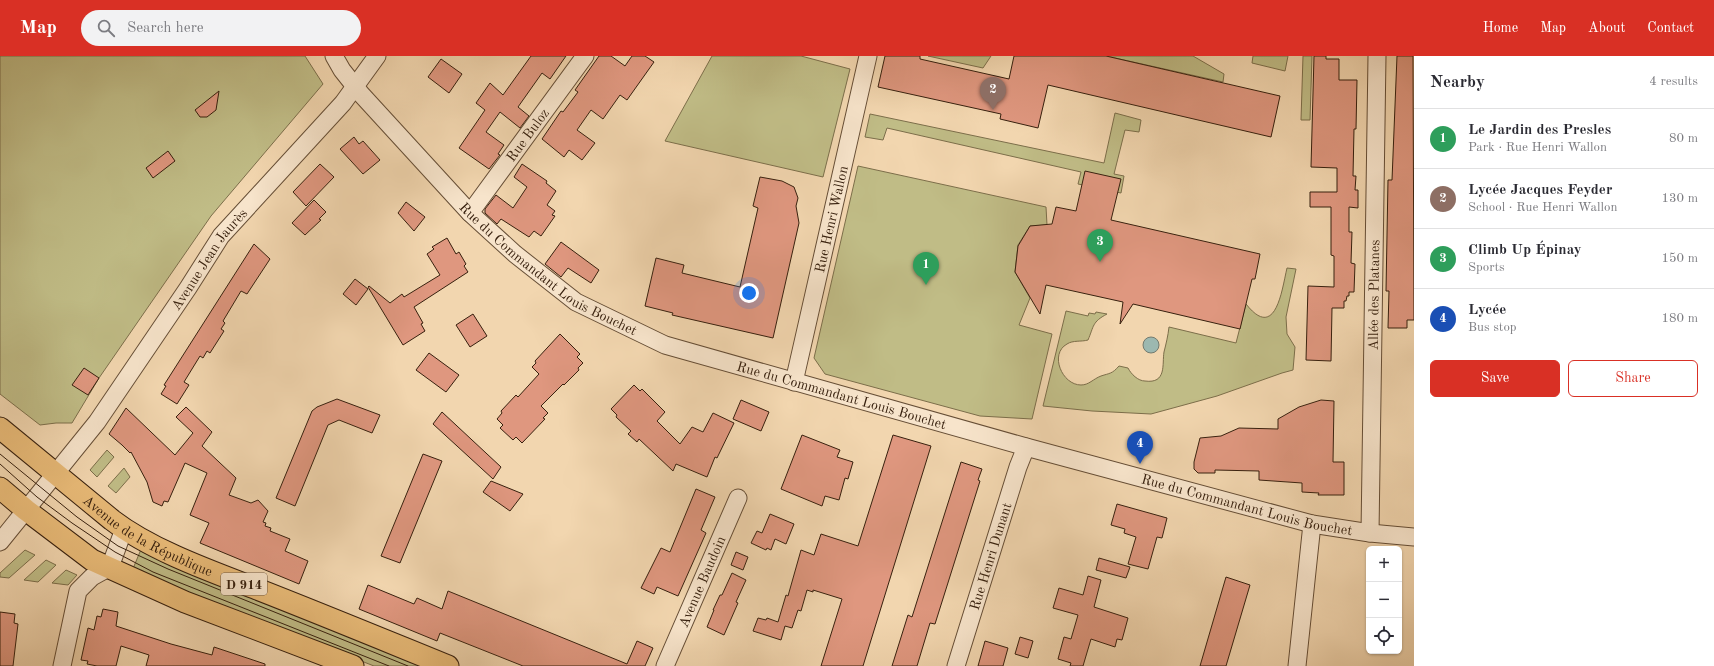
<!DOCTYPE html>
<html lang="en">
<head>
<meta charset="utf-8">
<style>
  :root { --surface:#fff; --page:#f2f2f3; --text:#2b2b33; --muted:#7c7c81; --line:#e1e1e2; --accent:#d93025 }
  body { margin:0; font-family:"Old Standard TT",serif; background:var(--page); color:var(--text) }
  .controls { position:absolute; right:12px; bottom:12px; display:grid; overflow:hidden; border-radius:6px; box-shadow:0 1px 3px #0004 }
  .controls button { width:36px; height:36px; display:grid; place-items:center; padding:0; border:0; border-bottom:1px solid var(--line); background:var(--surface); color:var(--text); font:20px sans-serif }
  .you { position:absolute; left:749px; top:237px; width:14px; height:14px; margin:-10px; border:3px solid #fff; border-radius:50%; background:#1a73e8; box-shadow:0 0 0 6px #1a73e833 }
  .badge { display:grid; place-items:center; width:26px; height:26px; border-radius:50%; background:var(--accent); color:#fff; font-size:13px; font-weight:700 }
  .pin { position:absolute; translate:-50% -33px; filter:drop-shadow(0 1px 2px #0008) }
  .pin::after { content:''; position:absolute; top:21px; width:14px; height:12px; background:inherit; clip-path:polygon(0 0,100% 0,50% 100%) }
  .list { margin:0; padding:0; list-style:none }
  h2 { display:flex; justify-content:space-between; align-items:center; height:52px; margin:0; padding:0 16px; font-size:17px }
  h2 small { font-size:13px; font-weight:400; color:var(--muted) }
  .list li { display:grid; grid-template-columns:26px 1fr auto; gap:12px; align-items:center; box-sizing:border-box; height:60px; padding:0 16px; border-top:1px solid var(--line) }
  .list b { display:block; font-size:15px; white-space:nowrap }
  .list p { margin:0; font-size:13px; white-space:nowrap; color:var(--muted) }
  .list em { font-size:13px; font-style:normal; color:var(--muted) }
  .actions { display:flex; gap:8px; padding:12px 16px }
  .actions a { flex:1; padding:9px 0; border:1px solid var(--accent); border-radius:6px; text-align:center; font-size:14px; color:var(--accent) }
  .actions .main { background:var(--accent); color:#fff }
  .icon { flex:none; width:22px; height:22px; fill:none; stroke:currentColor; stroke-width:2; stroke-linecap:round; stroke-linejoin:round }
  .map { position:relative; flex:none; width:1414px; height:610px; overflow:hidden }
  header { display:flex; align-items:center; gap:24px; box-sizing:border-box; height:56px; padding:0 20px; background:var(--accent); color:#fff }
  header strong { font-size:19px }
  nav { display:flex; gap:22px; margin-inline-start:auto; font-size:14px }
  .search { width:280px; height:36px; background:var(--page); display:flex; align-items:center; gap:10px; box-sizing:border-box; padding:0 14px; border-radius:22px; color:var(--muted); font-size:15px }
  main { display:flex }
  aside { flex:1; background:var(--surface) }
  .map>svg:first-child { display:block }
  .green { fill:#c0bc86; stroke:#7c6e4a }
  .water { fill:#9cb8b0; stroke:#747b6f }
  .building { fill:#df977f; stroke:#37200e }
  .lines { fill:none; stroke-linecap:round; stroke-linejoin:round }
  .minor-casing { stroke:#664e36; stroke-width:19 }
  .major-casing { stroke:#37200e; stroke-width:23 }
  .minor { stroke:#f7e4cb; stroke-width:17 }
  .major { stroke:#e9bb78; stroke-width:21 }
  .tram { stroke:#37200e; stroke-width:1 }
  .labels { text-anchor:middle; stroke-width:4; stroke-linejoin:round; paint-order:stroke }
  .shield { fill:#f7e4cb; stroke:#715b47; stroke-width:1 }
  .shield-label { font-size:13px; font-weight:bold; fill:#37200e }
  .street-label { font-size:14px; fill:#37200e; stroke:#f7e4cb }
</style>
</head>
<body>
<header>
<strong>Map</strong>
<div class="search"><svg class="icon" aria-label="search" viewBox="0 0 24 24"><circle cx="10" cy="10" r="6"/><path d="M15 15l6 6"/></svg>Search here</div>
<nav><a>Home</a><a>Map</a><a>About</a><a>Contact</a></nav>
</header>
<main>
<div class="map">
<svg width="1414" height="610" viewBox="0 0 1414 610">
  <rect width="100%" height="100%" fill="#f2d6af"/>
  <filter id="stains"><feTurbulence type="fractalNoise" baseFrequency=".005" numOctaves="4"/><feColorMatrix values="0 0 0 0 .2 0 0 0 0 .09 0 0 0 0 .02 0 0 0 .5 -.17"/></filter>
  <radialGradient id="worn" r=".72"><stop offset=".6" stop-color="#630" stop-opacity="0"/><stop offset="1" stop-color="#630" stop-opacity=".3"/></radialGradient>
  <g class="green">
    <path d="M0,0H305L323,28L211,160L99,322L72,367H56L40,369L0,338Z"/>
    <path d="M712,0H801L850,13L823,121L665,85Z"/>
    <path d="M928,0H991L983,12Z"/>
    <path d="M1106,0H1193L1224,18L1223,26Z"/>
    <path d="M1253,0H1288L1285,15L1252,7Z"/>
    <path d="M1303,0H1312L1310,64H1301Z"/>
    <path d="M1115,57L1141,64L1139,76L1125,74L1114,118L1124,120L1121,137L1078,128L1081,116L887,72L883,84L865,81L870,58L1104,107Z"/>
    <path d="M858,110L1046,151L1047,169L1030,170L1018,189L1015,216L1030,242L1019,269L1052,278L1032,363L980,360L825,318L814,302Z"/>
    <path d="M1287,212L1296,213L1286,261L1287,278L1295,291L1293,314L1282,317L1217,340L1151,358L1092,355L1043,350L1066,255L1088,260L1089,257L1095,258L1096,256L1107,258C1092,266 1094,270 1088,284C1081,286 1073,284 1067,288C1049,298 1062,329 1081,329C1089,329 1093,323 1101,320C1110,317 1112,318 1119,310L1128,312C1131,318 1138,325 1145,325C1167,328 1162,308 1164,296C1166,288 1168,280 1169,271L1236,287L1246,248C1276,286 1282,233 1287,212Z"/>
    <path d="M107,394L114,401L97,421L90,414Z"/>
    <path d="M124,412L130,421L116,437L108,430Z"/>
    <path d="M142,491L427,610H374L132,515Z"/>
    <path d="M25,494L35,499L9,522L0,521V517Z"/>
    <path d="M46,504L56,509L38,526L24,524Z"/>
    <path d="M66,514L77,519L68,529L52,527Z"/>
  </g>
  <circle class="water" cx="1151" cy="289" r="8"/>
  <g class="building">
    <path d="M531,0H566L550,23L542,17L518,51L529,60L520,72L500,56L486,76L504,89L498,98L500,99L489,113L459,92L485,54L476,47L490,27L503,39Z"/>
    <path d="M599,0H611L625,10L632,0H645L654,6L627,44L620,39L603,63L591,54L577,74L595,87L582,104L569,94L564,101L542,83L561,55L563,56L578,36L575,34Z"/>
    <path d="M885,0H920V3L1009,23L1014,0H1106L1280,40L1271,81L1048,29L1038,72L1000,63L1001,58L878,31Z"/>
    <path d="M1314,0H1326V3H1339V24H1357L1356,73H1354L1353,120H1356L1355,134H1358V152L1349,151V176H1352L1351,207L1355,208L1354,236H1349V240H1347L1346,245H1344V252H1332L1331,305L1306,304L1308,230L1334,231V200L1331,199V151H1310V136H1337V112L1311,111Z"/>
    <path d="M1397,0H1413L1414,264H1407V272H1388L1389,235H1386L1388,124H1392Z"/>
    <path d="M441,3L462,18L449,37L428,21Z"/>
    <path d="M219,35L216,54L207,61H200L195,54Z"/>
    <path d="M354,81L359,88L363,85L380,104L363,118L340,93Z"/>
    <path d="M168,95L175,105L153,122L146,112Z"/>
    <path d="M320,108L334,121L306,150L293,136Z"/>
    <path d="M522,108L547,125L546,127L556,135L547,149L555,155L552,159L555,160L541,180L534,175L529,181L501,163L497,168L485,157V153L496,139L513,152L527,131L514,121Z"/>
    <path d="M1085,115L1121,123L1111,164L1260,198L1255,223H1252L1240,273L1133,248L1120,268L1123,246L1046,229L1040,258L1015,216L1018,190L1030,170L1052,168L1056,151L1076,155Z"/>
    <path d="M760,121L782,125L794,131L798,142L796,150L799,167L773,282L672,259L673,257L645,250L656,202L684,209L682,217L740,231L758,152L753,150Z"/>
    <path d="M314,144L326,156L319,163L321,164L305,179L292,167Z"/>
    <path d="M406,146L425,161L414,175L398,157Z"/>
    <path d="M447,182L456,198L459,196L466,208L464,210L468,216L414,251L423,267L421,268L425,275L403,289L368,231L369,230L390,247L402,238L404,241L440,219L427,198L434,193L432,191Z"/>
    <path d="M561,186L599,214L591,227L568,212L561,221L545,208Z"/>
    <path d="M254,188L270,203L247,238L241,235L223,265L225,267L221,273L224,275L210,297L207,295L203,302L200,300L184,326L189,329L177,348L161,338L166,330L164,329Z"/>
    <path d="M355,223L368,233L356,249L343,238Z"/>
    <path d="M473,258L487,280L470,291L456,269Z"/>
    <path d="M560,278L580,298L577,301L583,307L578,312L579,314L564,329L563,328L541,350L548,357L543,362L545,363L522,387L516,381L513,384L500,372L503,369L497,363L502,357L501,355L516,339L518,341L539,318L532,311L536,307L535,305Z"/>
    <path d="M429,297L459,319L446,336L416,314Z"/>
    <path d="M84,312L99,322L88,339L72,329Z"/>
    <path d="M634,329L640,335L642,333L665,356L657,365L680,388L692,371L703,376L713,357L734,367L717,402L715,401L707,421L676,408L673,415L639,383L637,386L628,378L631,375L616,361L617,359L611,353Z"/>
    <path d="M337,343L380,359L372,377L339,364L328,369L295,450L276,442L312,355L317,351Z"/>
    <path d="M741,344L769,356L761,375L733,363Z"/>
    <path d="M1321,344L1334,345L1333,406H1344V439H1318L1319,437L1302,436V427L1259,424V415L1215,414V417H1198L1194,413V406L1200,382L1221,380L1239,372L1278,373V363L1299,351Z"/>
    <path d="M186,351L212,376L202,390L236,422L229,439L251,447L258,444L268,455L263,466L266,467L265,470L271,472L270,475L290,483L285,495L308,505L299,528L200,487L209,467L190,459L207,417L185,407L168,446L164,445L162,450L153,446L147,426L131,396L130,397L122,389L109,378L126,352L175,399L193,377L176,361Z"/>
    <path d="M442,356L501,411L493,423L433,368Z"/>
    <path d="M802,379L840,394L837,401L853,406L848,423L845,422L839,444L825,440L822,450L781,433Z"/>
    <path d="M893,379L931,390L863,610H821L842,543L813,534V536L807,534L801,555L798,554L792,572L785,570L781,584L753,575L758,562L766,564L767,562L778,566L786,539L788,540L801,494L814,499L821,478L858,490Z"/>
    <path d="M423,398L442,405L400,507L381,500Z"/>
    <path d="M961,406L982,413L978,424L980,425L935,568L930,567L917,610H892L908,559L912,561Z"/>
    <path d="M491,425L523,438L510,455L483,436Z"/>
    <path d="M696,433L715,441L701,474L706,477L678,540L657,531L654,538L641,532L661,492L670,496Z"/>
    <path d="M1117,448L1167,462L1162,482L1157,481L1148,513L1128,508L1136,481L1124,477L1125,473L1111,469Z"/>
    <path d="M770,458L794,468L786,488L775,483L771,494L767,492L766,494L751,487L757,475L762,477Z"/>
    <path d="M736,496L748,501L743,514L731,509Z"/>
    <path d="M1099,502L1130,511L1126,522L1096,514Z"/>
    <path d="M732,517L746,524L736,546L738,547L724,579L707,571L714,554H713L720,539H722Z"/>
    <path d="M1088,520L1101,524L1094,551L1128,562L1122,584L1117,583L1115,591L1091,583L1083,610H1070L1071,607L1058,603L1064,581L1071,583L1078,559L1053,552L1059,532L1083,539Z"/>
    <path d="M1226,521L1250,529L1226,610H1200Z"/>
    <path d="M368,529L414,548L417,542L442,553L448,535L627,608L637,585L653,592L645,610H523L440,577L437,585L359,553Z"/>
    <path d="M103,553L118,556L116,570L171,588L212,599L214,591L265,608V610H146L149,599L121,590L116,610H97L87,608L88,605L81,604L88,572L94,574L97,560L101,561Z"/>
    <path d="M0,556L15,558L14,567L18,568L13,610H0Z"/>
    <path d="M1020,581L1033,585L1028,602L1015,598Z"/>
    <path d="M985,585L1008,592L1003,610H978Z"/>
  </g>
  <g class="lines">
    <defs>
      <g id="minor">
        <path id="s1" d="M334,0L342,14L361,38L470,157L515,198L576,246L665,289L1026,391L1312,468L1370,477L1414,481"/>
        <path id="s2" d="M470,157L585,0"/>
        <path id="s3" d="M794,326L868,0"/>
        <path id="s4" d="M1370,477L1377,0"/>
        <path id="s5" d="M0,486L97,366L188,232L221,180L343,47L377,0"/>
        <path d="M62,610L78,535L92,521L110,511L124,473"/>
        <path id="s6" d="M665,610L738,442"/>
        <path id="s7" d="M956,610L1018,411L1026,391"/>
        <path d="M1297,610L1312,468"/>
      </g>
      <g id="major">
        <path id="s8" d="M0,372L112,464C151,494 210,515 257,533C321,558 384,584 448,610"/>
        <path d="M0,432L26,454L92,504L185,546L353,610"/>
      </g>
    </defs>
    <use href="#minor" class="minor-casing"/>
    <use href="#major" class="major-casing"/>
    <use href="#minor" class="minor"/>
    <use href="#major" class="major"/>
    <g class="tram">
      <path d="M0,398L77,461L118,490L168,513L408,610"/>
      <path d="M0,408L37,441L72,467L115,496L153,516L389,610"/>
    </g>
  </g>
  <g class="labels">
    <rect class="shield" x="221" y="517" width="46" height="22" rx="3"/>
    <g class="shield-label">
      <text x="244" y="533">D 914</text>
    </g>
    <g class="street-label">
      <text dy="5" stroke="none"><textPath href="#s2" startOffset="97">Rue Buloz</textPath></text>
      <text dy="5" stroke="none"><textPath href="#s3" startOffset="167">Rue Henri Wallon</textPath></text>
      <text dy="5" stroke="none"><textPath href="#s5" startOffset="352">Avenue Jean Jaurès</textPath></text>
      <text dy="5" stroke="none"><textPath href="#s1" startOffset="305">Rue du Commandant Louis Bouchet</textPath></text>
      <text dy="5" stroke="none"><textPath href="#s4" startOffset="238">Allée des Platanes</textPath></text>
      <text dy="5" stroke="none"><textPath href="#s1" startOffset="629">Rue du Commandant Louis Bouchet</textPath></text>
      <text dy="5" stroke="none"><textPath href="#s1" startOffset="1049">Rue du Commandant Louis Bouchet</textPath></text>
      <text dy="5" stroke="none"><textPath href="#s8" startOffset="184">Avenue de la République</textPath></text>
      <text dy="5" stroke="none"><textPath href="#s7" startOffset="115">Rue Henri Dunant</textPath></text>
      <text dy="5" stroke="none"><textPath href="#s6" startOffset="92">Avenue Baudoin</textPath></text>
    </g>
  </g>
  <rect width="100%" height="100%" filter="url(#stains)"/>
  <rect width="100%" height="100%" fill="url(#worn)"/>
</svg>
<div class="controls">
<button>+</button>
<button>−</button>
<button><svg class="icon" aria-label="locate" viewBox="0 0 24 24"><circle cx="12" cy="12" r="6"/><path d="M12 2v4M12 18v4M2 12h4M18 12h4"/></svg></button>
</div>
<div class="you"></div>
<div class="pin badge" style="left:926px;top:229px;background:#2e9e5b">1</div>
<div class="pin badge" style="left:993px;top:54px;background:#8d6e63">2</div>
<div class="pin badge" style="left:1100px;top:206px;background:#2e9e5b">3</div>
<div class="pin badge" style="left:1140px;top:408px;background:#1a4fb4">4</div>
</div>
<aside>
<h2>Nearby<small>4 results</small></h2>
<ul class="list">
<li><span class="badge" style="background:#2e9e5b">1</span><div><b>Le Jardin des Presles</b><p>Park · Rue Henri Wallon</p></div><em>80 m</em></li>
<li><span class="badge" style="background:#8d6e63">2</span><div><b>Lycée Jacques Feyder</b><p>School · Rue Henri Wallon</p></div><em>130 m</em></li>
<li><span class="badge" style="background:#2e9e5b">3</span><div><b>Climb Up Épinay</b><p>Sports</p></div><em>150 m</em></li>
<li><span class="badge" style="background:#1a4fb4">4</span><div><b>Lycée</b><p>Bus stop</p></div><em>180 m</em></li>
</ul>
<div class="actions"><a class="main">Save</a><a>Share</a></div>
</aside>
</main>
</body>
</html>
